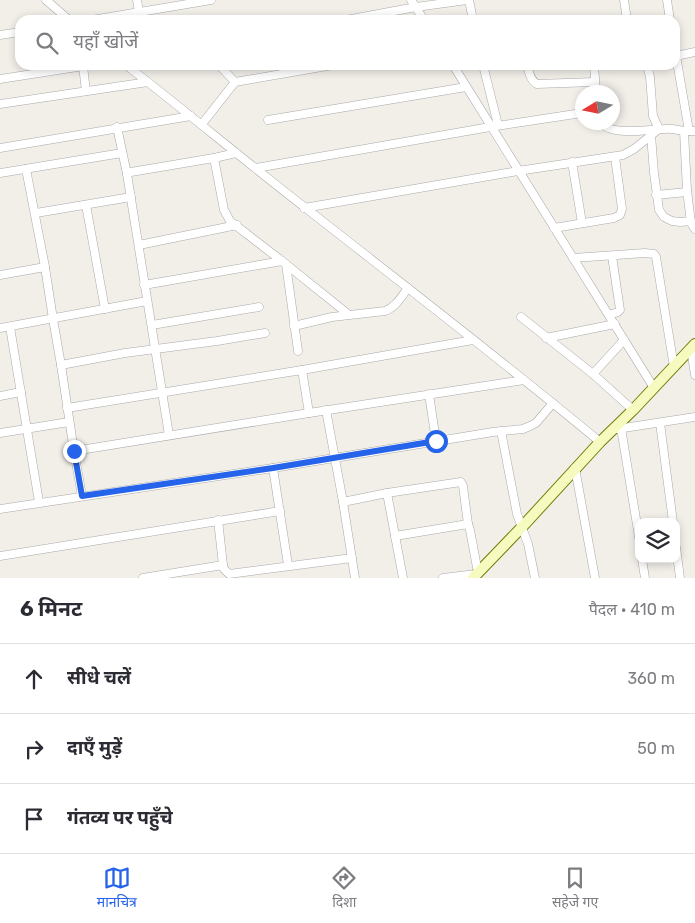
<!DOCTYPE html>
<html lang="hi">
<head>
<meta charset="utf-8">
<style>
  :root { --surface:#fff; --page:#f7f7f7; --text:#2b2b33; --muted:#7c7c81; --line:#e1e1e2; --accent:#2563eb }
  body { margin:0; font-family:Rubik,"Noto Sans Devanagari",sans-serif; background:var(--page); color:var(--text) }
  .controls { position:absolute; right:15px; bottom:15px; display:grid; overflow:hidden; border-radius:10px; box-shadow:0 2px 8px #0003 }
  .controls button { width:45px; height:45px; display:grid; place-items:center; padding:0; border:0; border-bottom:1px solid var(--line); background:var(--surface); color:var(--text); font:25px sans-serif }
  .compass { position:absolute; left:575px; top:85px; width:45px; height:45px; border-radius:50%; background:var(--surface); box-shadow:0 2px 8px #0003; rotate:260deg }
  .stop { position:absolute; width:15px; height:15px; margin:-11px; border:4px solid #2563eb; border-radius:50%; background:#fff }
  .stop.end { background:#2563eb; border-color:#fff; box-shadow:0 1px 5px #0008 }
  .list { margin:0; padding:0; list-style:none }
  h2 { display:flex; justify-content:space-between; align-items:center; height:65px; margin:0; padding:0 20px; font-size:21px }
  h2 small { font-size:16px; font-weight:400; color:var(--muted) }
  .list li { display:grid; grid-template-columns:32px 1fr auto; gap:15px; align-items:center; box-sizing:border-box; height:70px; padding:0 20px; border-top:1px solid var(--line) }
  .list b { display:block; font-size:19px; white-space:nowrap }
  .list em { font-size:16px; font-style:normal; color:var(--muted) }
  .icon { flex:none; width:28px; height:28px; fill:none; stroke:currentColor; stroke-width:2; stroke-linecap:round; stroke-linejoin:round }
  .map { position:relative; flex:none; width:695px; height:578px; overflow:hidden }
  .search { position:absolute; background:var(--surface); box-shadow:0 2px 8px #0003; left:15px; right:15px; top:15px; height:55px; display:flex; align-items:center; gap:12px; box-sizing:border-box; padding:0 18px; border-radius:15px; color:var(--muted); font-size:19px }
  .sheet { height:275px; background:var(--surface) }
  nav { display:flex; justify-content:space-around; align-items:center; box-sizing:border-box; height:70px; border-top:1px solid var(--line); background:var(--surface); font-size:14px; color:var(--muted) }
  nav a { display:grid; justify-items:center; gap:2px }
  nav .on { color:var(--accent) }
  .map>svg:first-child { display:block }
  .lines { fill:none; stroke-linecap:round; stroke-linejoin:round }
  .street-casing { stroke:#a9a9a9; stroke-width:9 }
  .secondary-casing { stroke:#707d05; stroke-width:12 }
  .street { stroke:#fff; stroke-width:8 }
  .secondary { stroke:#f7fabf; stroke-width:10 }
  .route { stroke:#2563eb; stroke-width:6 }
</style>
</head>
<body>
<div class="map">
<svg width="695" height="578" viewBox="0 0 695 578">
  <rect width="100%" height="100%" fill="#f2efe9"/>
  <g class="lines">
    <defs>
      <g id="street">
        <path d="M46,0L69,20"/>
        <path d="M137,0L139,12"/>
        <path d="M411,0L424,20"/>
        <path d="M469,0L473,20"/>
        <path d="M624,0L627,20"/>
        <path d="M667,0L670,20"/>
        <path d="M92,20L211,0"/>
        <path d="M346,20L416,7L467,0"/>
        <path d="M0,35L20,32"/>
        <path d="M675,50L689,131"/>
        <path d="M676,56L695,52"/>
        <path d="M126,65C187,112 246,162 307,209C405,286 504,362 600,442"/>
        <path d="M219,65L235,82L333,65"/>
        <path d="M453,65L654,388"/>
        <path d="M483,65L498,125"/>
        <path d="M527,65C529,72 530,80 537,84L594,82"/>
        <path d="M594,65L596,92"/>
        <path d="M83,66L86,91"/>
        <path d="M0,79L90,65"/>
        <path d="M0,104L148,82"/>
        <path d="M268,120L466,87"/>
        <path d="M601,122C610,137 648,129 665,129C671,128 677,130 684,131"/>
        <path d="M202,124L235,82"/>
        <path d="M117,127L127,174"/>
        <path d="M695,131H684L687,190L691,223L695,229"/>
        <path d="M651,135L654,173L659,210L664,217L672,221L680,222L691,221"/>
        <path d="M0,148L191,116"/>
        <path d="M214,158L224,210L230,221L282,261L348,314"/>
        <path d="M572,162L582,223"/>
        <path d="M256,168L490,127L582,113"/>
        <path d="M26,169L45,267L53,319L61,365L74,451L82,496"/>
        <path d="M0,173L122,153"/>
        <path d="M656,195L687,192"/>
        <path d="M86,205L105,309"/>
        <path d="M304,208L518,171L623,155L634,149L659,129L653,116L650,77L647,65"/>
        <path d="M36,213L131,197"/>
        <path d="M554,228L614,218L620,215L622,209L615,157"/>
        <path d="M139,245L237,225"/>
        <path d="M573,258L645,253L654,254L656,257L674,367"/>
        <path d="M286,264L298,351"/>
        <path d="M0,275L45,267"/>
        <path d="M144,285L282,261"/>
        <path d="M609,315L618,312L620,310L612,256"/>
        <path d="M521,317L593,374L633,410"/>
        <path d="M152,325L259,307"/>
        <path d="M294,326L332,317L385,311C396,307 401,297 408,288"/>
        <path d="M10,327L39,502"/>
        <path d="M0,328L147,301"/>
        <path d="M546,338L615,324"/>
        <path d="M691,349L695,375"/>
        <path d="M61,365L125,353L217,341L265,333"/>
        <path d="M302,370L309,413"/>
        <path d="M593,374L624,340"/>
        <path d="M429,394L436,441"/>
        <path d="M0,396L21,392"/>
        <path d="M67,408L302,370L473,340"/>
        <path d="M326,410L343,502"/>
        <path d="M660,423L673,522"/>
        <path d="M621,428L639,537"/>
        <path d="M617,429L695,417"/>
        <path d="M501,431L517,514L528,544L535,578"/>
        <path d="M0,433L69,422"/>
        <path d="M169,435L127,174L131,172L214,158L236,153"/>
        <path d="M74,451L309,413L524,380"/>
        <path d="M273,468L288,565"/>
        <path d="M575,468L595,578"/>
        <path d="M387,493L403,578"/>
        <path d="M0,509L273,468L493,432L523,429L530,426L536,423L553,403"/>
        <path d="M218,520L223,565L224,569L229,574L352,558"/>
        <path d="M395,536L468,524L470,530L478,573"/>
        <path d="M676,547L680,578"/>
        <path d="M0,556L280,511"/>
        <path d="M642,559L645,578"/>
        <path d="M143,578L223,565"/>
        <path d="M355,578L343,502L387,493L461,482L463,486L468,524"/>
        <path d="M443,578L476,574"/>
      </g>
      <path id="secondary" d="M473,578L522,527L600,442L633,410L695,344"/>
    </defs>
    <use href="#street" class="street-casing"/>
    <use href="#secondary" class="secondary-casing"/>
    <use href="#street" class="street"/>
    <use href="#secondary" class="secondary"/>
  </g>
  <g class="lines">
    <path class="route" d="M74,451L82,496L273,468L436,441"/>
  </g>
</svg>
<div class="controls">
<button><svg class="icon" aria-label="layers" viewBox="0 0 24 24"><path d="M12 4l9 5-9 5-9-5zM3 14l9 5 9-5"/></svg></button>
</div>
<svg class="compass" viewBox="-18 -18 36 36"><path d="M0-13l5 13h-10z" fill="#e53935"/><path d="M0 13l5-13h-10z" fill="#7c7c81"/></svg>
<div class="stop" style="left:436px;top:441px"></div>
<div class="stop end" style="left:74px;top:451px"></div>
<div class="search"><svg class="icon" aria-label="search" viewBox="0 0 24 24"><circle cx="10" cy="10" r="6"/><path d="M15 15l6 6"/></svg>यहाँ खोजें</div>
</div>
<section class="sheet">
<h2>6 मिनट<small>पैदल · 410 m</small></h2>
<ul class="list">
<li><svg class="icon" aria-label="ahead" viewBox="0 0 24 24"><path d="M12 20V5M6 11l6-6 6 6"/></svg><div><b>सीधे चलें</b></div><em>360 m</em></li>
<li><svg class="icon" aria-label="right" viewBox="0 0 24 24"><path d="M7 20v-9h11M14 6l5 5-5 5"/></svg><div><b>दाएँ मुड़ें</b></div><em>50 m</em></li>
<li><svg class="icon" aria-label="arrive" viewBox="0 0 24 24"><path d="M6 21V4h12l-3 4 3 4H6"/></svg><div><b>गंतव्य पर पहुँचे</b></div></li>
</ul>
</section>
<nav>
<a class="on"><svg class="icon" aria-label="map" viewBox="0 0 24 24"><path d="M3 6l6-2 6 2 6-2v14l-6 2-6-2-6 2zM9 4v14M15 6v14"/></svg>मानचित्र</a>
<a><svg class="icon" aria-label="directions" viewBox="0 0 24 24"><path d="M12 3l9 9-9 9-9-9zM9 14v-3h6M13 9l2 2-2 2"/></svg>दिशा</a>
<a><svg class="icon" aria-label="saved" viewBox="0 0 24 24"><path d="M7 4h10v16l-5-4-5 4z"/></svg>सहेजे गए</a>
</nav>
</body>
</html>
